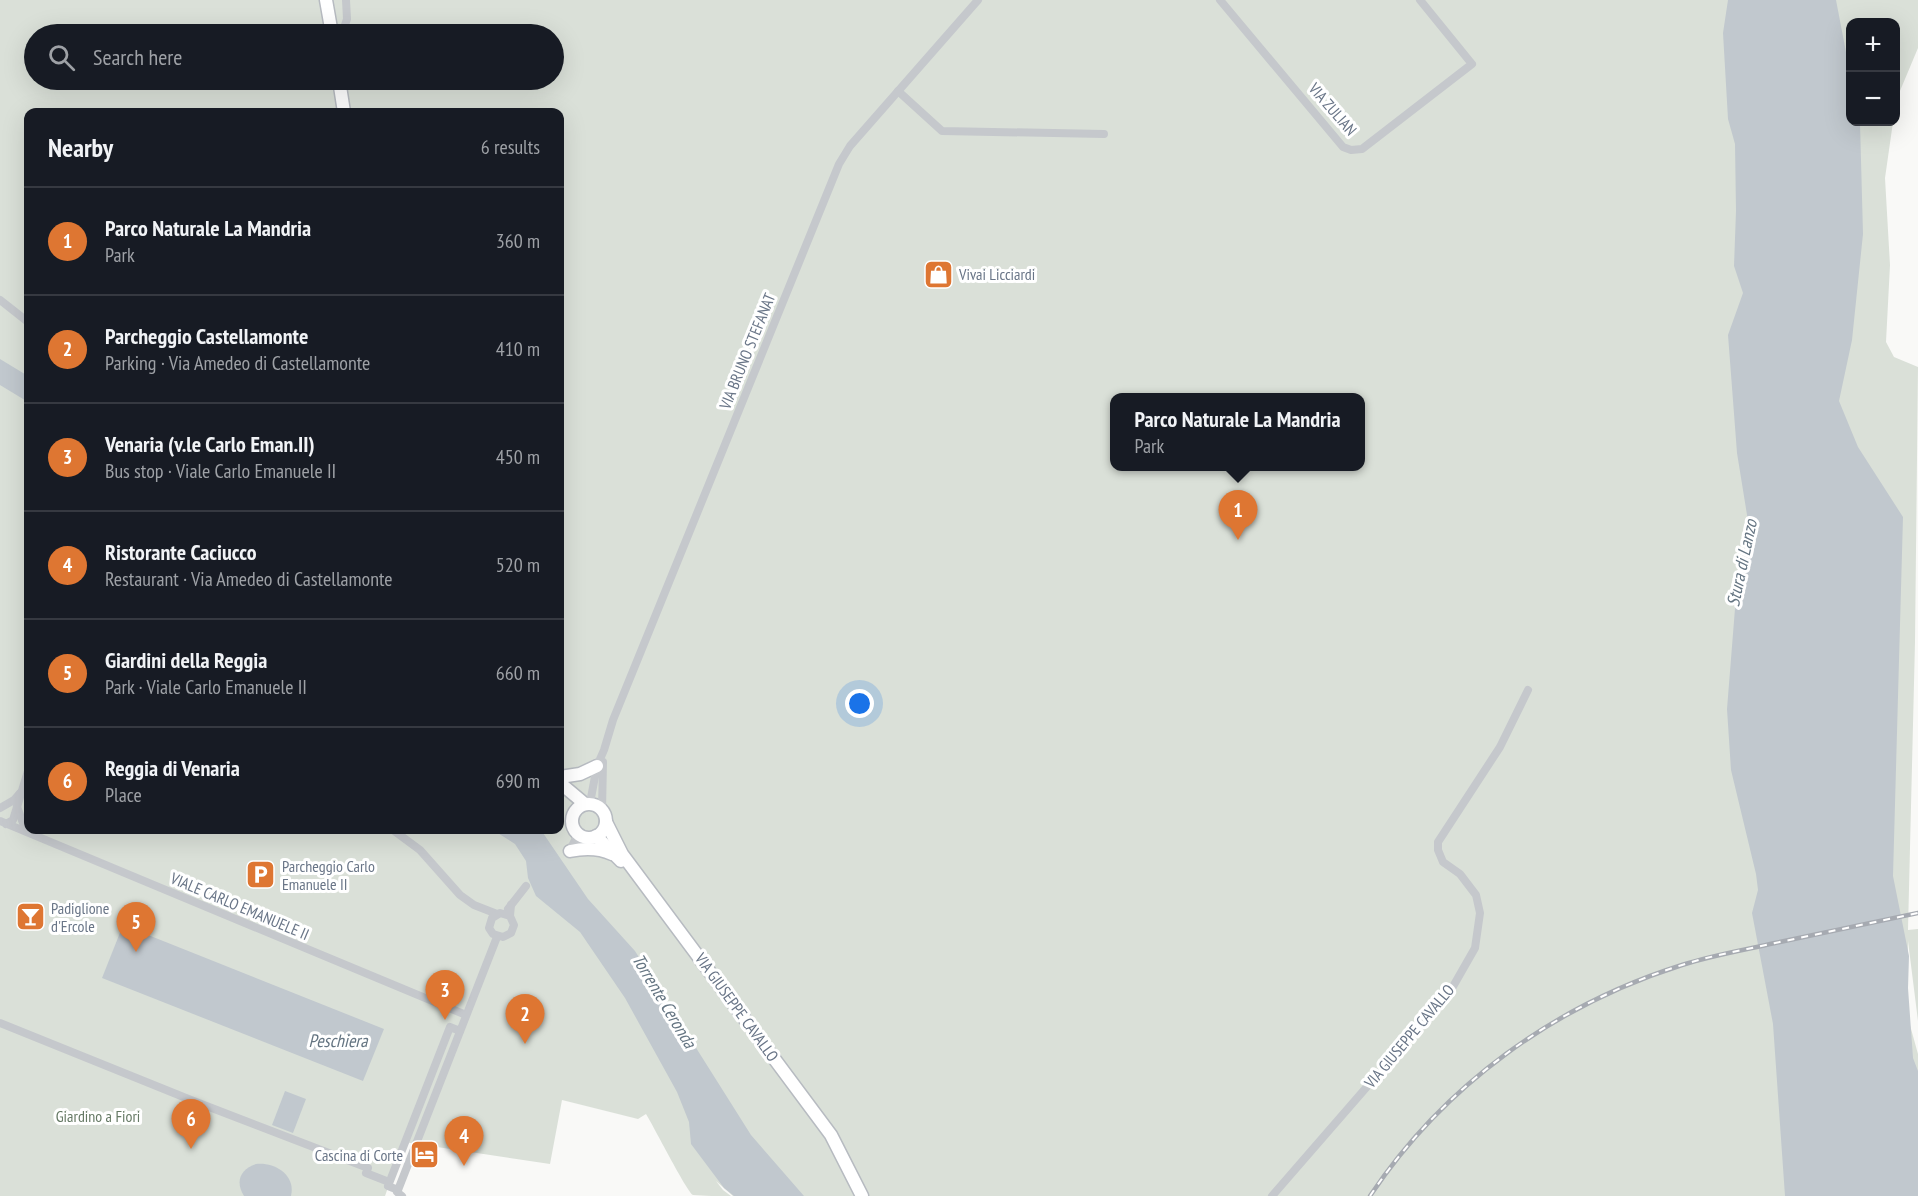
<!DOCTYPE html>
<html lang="en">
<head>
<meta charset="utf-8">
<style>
  :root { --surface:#171b24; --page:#20242c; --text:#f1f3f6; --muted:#9ea1a6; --line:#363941; --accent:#de7632 }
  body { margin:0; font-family:"PT Sans Narrow",sans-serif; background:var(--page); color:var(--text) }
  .controls { position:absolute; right:18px; top:18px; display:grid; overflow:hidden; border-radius:12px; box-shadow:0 6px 24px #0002 }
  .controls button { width:54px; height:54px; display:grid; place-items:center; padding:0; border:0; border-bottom:2px solid var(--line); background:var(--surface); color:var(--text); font:30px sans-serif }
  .you { position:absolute; left:860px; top:704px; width:21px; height:21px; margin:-15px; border:4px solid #fff; border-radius:50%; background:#1a73e8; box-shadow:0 0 0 9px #1a73e833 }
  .badge { display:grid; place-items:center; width:39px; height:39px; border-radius:50%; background:var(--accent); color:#fff; font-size:20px; font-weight:700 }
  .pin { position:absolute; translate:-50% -50px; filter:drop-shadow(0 2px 3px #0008) }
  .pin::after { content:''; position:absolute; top:32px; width:21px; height:18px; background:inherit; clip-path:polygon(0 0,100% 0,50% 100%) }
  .popup { position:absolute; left:1110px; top:393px; width:255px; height:78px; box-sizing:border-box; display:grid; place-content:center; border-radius:12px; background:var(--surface); filter:drop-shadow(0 2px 4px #0005); font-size:20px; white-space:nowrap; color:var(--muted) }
  .popup b { font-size:22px; color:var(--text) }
  .popup::after { content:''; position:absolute; left:50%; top:100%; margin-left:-12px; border:12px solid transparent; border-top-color:var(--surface) }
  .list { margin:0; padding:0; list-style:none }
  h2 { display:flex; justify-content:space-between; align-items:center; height:78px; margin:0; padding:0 24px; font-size:26px }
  h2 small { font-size:20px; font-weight:400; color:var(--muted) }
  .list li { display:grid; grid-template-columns:39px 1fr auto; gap:18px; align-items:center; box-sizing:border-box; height:108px; padding:0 24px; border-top:2px solid var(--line) }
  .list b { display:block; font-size:22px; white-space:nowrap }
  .list p { margin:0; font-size:20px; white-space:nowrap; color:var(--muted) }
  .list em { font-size:20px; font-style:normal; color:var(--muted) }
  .icon { flex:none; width:33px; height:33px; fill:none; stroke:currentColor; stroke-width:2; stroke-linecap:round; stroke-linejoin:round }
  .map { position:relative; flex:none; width:1918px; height:1196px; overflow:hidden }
  .search { position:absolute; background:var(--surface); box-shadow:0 6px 24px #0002; left:24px; top:24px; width:540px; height:66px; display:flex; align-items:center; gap:15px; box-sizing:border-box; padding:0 21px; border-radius:33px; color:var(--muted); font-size:22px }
  .panel { position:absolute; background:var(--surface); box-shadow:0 6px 24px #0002; left:24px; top:108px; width:540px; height:726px; border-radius:12px }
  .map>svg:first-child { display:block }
  .green { fill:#dae0d8; fill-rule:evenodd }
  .water { fill:#c1c8ce }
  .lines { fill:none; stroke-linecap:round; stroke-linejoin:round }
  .secondary-casing { stroke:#b7bbc1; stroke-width:15 }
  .street { stroke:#c5c8cc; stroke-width:8 }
  .secondary { stroke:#fff; stroke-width:12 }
  .rail-casing { stroke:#a6aab1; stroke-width:4.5 }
  .rail { stroke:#fff; stroke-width:2; stroke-dasharray:7; stroke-linecap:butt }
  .labels { text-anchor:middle; stroke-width:6; stroke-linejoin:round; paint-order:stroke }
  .street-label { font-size:16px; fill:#697587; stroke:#fff }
  .poi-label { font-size:16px; fill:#697587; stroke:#fff; text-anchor:start }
  .park-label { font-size:16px; fill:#657964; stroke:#fff }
  .water-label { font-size:18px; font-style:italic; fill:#657582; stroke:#fff }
</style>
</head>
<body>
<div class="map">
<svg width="1918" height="1196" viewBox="0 0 1918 1196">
  <rect width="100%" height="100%" fill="#f9f9f7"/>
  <path class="green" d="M0,0H1918V48L1897,98L1896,106V22H1850V122H1893L1885,178L1890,265L1886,342L1894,357L1918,367L1915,642L1908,930L1918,929V1021L1908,941V1018L1918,1054V1196H733L716,1181L723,1190L731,1196C720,1196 703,1196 693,1195C687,1192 653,1125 646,1114L638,1119L562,1100L550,1164L404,1142L385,1196H0ZM34,34H554V80H34ZM28,112H560V830H28ZM1115,398H1361V466H1115Z"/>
  <g class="water">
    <path d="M1728,0H1836L1850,73V122H1860V123L1863,234L1852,340L1839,401L1858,447L1903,517L1893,876L1909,956L1908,988L1913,1058L1918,1071V1196H1785L1773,1024L1752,913L1758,890L1756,874L1731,770L1727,709L1736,596L1748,521L1737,453L1728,335L1743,293L1734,266L1736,211L1735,144L1728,119L1723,33Z"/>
    <path d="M0,359L28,376V402L0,385Z"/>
    <path d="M493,830H541L588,899L635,951L751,1135L804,1196H734L724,1188L691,1144L689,1122L677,1092L625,998L580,932L536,896L528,878L526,861L515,844Z"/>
    <path d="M123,925L384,1029L363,1081L102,978Z"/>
    <path d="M285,1091L306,1099L293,1133L272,1125Z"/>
    <path d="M256,1164C275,1162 296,1175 291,1196H244C235,1182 240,1169 256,1164Z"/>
  </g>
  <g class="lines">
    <defs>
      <g id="secondary">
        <path d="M326,0L332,34"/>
        <path d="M339,80L344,112"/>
        <path d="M560,777L580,774L597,766"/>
        <path d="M560,783L585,804"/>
        <circle cx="589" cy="821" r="17"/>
        <path d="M606,822L622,854L831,1135L862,1196"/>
        <path d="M596,836L621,861"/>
        <path d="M570,851C584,848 599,848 612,854"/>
      </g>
    </defs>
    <use href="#secondary" class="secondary-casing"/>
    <g class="street">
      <path d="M1220,0L1343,147L1351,150L1362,149L1472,64L1420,0"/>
      <path d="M342,34L347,19L346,0"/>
      <path d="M898,91L942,131L1104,134"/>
      <path d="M0,300L28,322"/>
      <path d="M590,803L597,766L604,750L613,720L839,164L850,146L978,0"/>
      <path d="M17,807L23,823L28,829"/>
      <path d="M0,808L14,800L20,793"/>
      <path d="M602,810L603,762"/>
      <path d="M0,821L466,1015"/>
      <path d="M6,824L13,820L28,771"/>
      <path d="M393,830L420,850L460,895L474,905L497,914"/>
      <path d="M570,850L578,834"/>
      <path d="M571,850L587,838"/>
      <path d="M508,909L526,886"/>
      <path d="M510,916L500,913L492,918L489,928L493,934L503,937L511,933L514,925L510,916L511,905"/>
      <path d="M0,1023L191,1100L368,1168L366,1173L389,1182"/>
      <path d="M398,1190L388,1186L450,1027L460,1031"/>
      <path d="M402,1196L397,1192L398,1190L497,937"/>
      <path d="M1272,1196L1451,990L1475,948L1480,913L1476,895L1460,874L1443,862L1438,850V842L1500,747L1528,690"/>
    </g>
    <use href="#secondary" class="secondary"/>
    <defs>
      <path id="rail" d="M1370,1196C1444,1085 1555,1005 1682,965C1713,955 1744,950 1775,943C1823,933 1870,923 1918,913"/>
    </defs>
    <use href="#rail" class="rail-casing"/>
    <use href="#rail" class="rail"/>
  </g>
  <defs>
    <symbol id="shop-square" viewBox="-11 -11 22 22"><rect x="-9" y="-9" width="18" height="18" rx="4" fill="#de7632" stroke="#fff"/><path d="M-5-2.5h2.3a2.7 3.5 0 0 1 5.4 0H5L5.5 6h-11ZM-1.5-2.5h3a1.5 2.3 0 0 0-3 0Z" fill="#fff"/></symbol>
    <symbol id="parking-square" viewBox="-11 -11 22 22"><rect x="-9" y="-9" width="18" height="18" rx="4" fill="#de7632" stroke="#fff"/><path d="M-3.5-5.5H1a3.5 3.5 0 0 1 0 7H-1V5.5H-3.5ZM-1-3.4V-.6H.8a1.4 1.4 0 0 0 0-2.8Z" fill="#fff"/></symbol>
    <symbol id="bar-square" viewBox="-11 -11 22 22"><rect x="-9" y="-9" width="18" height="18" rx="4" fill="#de7632" stroke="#fff"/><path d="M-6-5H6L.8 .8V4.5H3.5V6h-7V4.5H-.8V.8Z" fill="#fff"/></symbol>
    <symbol id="hotel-square" viewBox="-11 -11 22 22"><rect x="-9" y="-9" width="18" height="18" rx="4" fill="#de7632" stroke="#fff"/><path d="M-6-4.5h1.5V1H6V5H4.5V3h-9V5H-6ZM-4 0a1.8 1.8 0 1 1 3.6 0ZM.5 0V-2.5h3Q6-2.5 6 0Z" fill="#fff"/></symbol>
  </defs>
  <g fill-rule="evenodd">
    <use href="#shop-square" x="922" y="258" width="33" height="33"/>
    <use href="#parking-square" x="244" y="858" width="33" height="33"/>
    <use href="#bar-square" x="14" y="900" width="33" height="33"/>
    <use href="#hotel-square" x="408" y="1138" width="33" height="33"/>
  </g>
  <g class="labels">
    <g class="street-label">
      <text transform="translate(1333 109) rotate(49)" y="6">VIA ZULIAN</text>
      <text transform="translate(747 351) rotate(-68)" y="6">VIA BRUNO STEFANAT</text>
      <text transform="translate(240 906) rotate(23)" y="6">VIALE CARLO EMANUELE II</text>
      <text transform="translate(737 1007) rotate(54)" y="6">VIA GIUSEPPE CAVALLO</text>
      <text transform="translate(1409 1036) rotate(-50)" y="6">VIA GIUSEPPE CAVALLO</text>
    </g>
    <g class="poi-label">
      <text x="959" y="280">Vivai Licciardi</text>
      <text x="282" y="872">Parcheggio Carlo<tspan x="282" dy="18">Emanuele II</tspan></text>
      <text x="51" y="914">Padiglione<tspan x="51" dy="18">d'Ercole</tspan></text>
      <text x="403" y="1161" text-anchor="end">Cascina di Corte</text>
    </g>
    <g class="park-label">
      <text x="98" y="1122">Giardino a Fiori</text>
    </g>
    <g class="water-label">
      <text transform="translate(1742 563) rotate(-78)" y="6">Stura di Lanzo</text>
      <text transform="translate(664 1001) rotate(59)" y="6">Torrente Ceronda</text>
      <text x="338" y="1047">Peschiera</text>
    </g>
  </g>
</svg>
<div class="controls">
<button>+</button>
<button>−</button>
</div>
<div class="you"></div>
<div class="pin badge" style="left:1238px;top:540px">1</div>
<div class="popup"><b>Parco Naturale La Mandria</b>Park</div>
<div class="pin badge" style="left:525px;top:1044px">2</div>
<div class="pin badge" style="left:445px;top:1020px">3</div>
<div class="pin badge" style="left:464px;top:1166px">4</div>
<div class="pin badge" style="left:136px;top:952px">5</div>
<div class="pin badge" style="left:191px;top:1149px">6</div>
<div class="search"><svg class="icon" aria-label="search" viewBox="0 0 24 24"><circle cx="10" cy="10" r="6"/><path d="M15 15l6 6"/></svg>Search here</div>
<section class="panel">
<h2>Nearby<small>6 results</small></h2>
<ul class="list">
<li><span class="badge">1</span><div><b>Parco Naturale La Mandria</b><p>Park</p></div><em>360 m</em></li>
<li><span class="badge">2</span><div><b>Parcheggio Castellamonte</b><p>Parking · Via Amedeo di Castellamonte</p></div><em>410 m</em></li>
<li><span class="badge">3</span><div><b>Venaria (v.le Carlo Eman.II)</b><p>Bus stop · Viale Carlo Emanuele II</p></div><em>450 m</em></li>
<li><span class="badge">4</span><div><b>Ristorante Caciucco</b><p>Restaurant · Via Amedeo di Castellamonte</p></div><em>520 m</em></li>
<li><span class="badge">5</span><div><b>Giardini della Reggia</b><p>Park · Viale Carlo Emanuele II</p></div><em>660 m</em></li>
<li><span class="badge">6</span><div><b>Reggia di Venaria</b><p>Place</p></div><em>690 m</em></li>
</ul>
</section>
</div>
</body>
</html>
